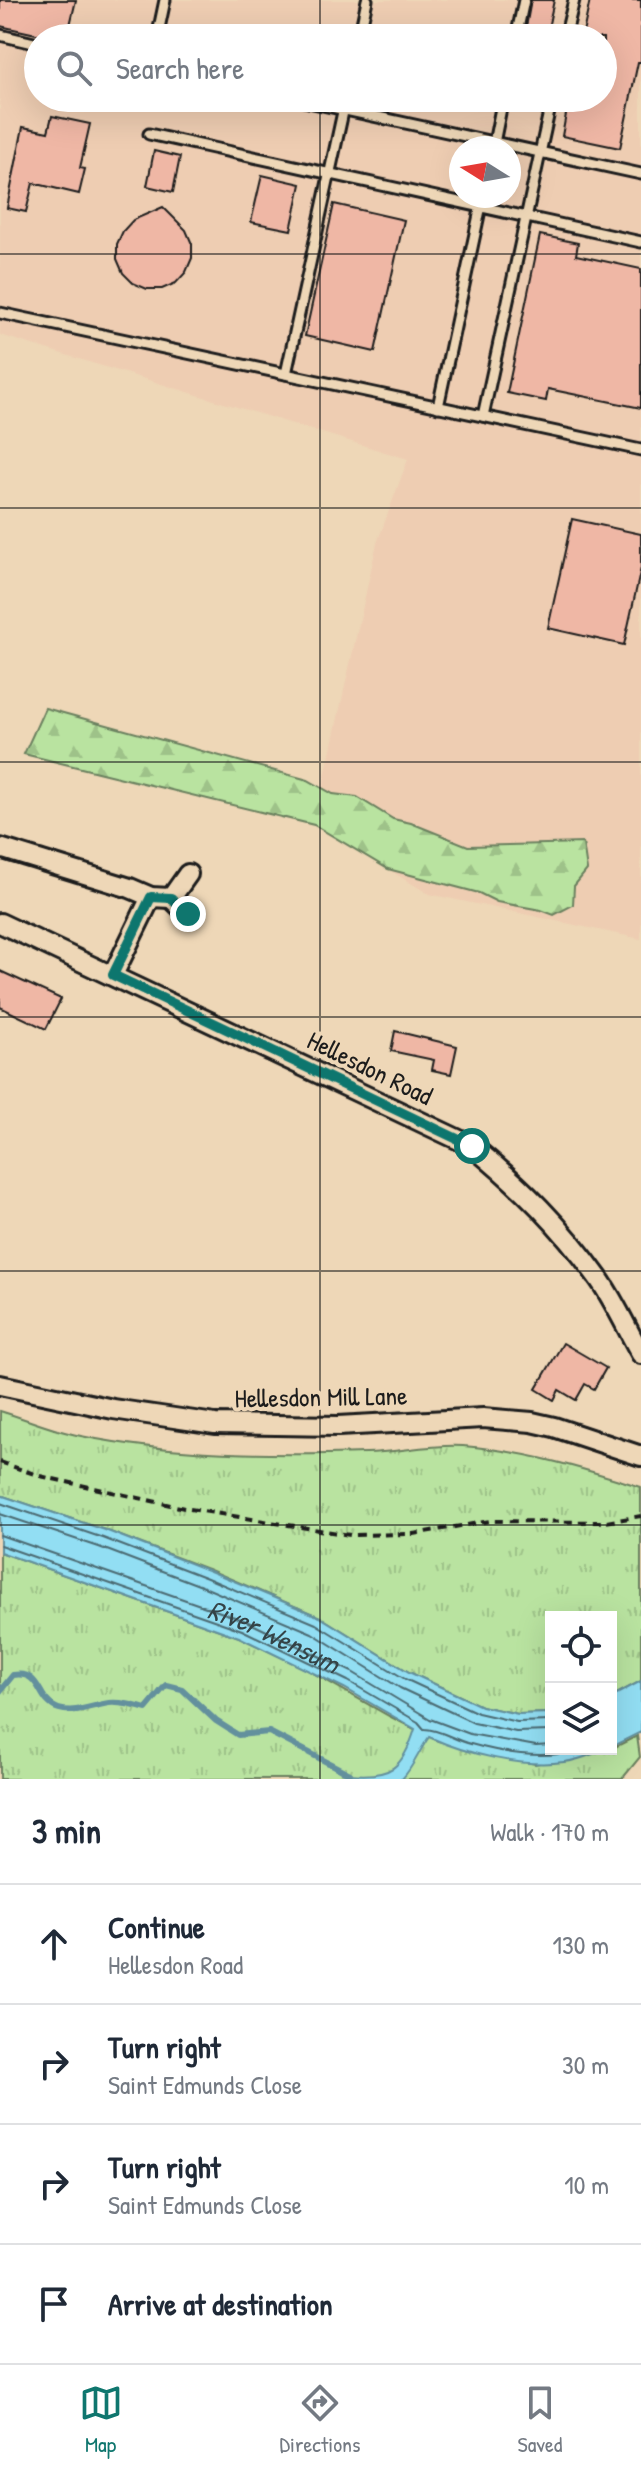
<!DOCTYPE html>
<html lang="en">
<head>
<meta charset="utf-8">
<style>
  :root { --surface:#fff; --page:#f6f6f7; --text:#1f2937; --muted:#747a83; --line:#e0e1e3; --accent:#0f766e }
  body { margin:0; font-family:"Patrick Hand",sans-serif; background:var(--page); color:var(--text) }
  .controls { position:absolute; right:24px; bottom:24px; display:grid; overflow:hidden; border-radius:0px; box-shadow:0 8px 32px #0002 }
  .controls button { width:72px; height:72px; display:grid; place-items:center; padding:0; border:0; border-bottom:2px solid var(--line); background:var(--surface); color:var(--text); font:40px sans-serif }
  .compass { position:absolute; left:449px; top:136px; width:72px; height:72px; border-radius:50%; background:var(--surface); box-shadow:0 8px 32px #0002; rotate:281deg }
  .stop { position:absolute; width:24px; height:24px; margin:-18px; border:6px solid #0f766e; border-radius:50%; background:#fff }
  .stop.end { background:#0f766e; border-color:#fff; box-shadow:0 2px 8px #0008 }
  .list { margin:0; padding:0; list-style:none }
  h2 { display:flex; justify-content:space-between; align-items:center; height:104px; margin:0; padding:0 32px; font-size:34px }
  h2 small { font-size:26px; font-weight:400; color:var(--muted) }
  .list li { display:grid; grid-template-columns:52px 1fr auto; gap:24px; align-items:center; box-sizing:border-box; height:120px; padding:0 32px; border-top:2px solid var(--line) }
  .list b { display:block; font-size:30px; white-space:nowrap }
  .list p { margin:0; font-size:26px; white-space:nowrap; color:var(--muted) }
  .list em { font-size:26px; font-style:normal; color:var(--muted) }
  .icon { flex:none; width:44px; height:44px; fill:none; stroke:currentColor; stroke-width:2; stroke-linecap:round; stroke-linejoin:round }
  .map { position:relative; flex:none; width:641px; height:1779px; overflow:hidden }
  .search { position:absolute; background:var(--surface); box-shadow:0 8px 32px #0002; left:24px; right:24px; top:24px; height:88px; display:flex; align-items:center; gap:20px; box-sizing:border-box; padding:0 28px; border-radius:44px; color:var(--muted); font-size:30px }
  .sheet { height:584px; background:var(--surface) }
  nav { display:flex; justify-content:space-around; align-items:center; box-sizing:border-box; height:112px; border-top:2px solid var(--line); background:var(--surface); font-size:22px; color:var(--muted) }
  nav a { display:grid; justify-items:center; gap:4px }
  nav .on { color:var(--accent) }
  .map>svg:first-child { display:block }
  .built { fill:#eecdb2; fill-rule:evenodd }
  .grass { fill:url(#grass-tufts); stroke:#6a805e; stroke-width:2 }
  .forest { fill:url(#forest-firs); stroke:#6a805e; stroke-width:2 }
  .water { fill:#92def3; stroke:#63909d; stroke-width:2 }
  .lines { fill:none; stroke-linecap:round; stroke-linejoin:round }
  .shore { stroke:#4b6a72; stroke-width:2 }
  .stream { stroke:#63909d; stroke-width:6 }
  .building { fill:#efb7a5; stroke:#1c1c1c; stroke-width:2 }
  .service-casing { stroke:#1c1c1c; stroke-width:15 }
  .minor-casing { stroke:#1c1c1c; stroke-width:24 }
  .path { stroke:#1c1c1c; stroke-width:4; stroke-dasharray:8 6; stroke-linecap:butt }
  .service { stroke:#eed7b7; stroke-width:9 }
  .minor { stroke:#eed7b7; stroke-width:18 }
  .route { stroke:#0f766e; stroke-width:10 }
  .grid { fill:none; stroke:#1c1c1c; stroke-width:2; stroke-opacity:0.55 }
  .labels { text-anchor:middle; stroke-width:8; stroke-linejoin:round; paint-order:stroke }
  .street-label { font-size:26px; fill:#1c1c1c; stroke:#eed7b7 }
  .water-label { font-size:28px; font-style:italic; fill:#344347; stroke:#eed7b7 }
</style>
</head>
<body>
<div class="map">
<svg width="641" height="1779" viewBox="0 0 641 1779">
  <defs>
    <pattern id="grass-tufts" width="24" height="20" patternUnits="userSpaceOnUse" patternTransform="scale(2)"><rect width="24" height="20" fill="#b9e3a0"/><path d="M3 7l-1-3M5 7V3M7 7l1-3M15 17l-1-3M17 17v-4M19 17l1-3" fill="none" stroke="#9ec289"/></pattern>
    <pattern id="forest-firs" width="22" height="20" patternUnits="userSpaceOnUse" patternTransform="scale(2)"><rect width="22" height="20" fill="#b9e3a0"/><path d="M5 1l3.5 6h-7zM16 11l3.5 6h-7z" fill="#9ec289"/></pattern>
  </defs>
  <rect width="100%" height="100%" fill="#eed7b7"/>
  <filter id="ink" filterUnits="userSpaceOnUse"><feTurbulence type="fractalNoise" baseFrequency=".0125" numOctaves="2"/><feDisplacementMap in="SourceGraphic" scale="16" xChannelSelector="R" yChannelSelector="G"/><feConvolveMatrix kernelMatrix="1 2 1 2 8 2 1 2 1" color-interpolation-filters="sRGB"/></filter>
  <g filter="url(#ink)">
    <path class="built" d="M0,0H641V939L429,894L314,825L377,543L408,459L0,335ZM38,38H603V98H38ZM461,148H509V196H461Z"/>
    <g class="grass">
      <path d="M0,1411C27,1419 54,1431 81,1436C174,1455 272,1456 366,1453C398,1452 432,1444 463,1446C525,1451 582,1468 641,1487V1681L611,1697V1617H551V1713L518,1714L481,1706L409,1672L320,1617L210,1570L105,1530L0,1495Z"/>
      <path d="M0,1552L239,1637L304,1668L389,1716L438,1741L535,1764L611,1749L637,1736L640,1757L622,1779H0Z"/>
    </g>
    <path class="forest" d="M45,708L308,780L333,794L357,797L393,819L411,823L468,846L583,843L587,870L574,886L573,905L554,915L541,910L497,902L479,893L388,869L314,825L24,754Z"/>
    <g class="water">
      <path d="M0,1495L105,1530L210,1571L320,1617L409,1672L481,1706L518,1714L551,1713V1749H606C592,1754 578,1761 564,1762C522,1768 467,1754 429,1737C419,1751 414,1766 402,1779H350V1774C391,1778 403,1768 415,1729L344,1688L239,1637L0,1552Z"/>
      <path d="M641,1681V1732L611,1747V1697Z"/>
    </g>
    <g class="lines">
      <g class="shore">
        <path d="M0,1503L103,1538L207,1578L316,1624L405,1679L478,1713L517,1722L551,1721"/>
        <path d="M0,1514L99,1547L204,1587L312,1633L400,1688L474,1723L516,1732L551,1731"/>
        <path id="s1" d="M0,1535L246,1621L352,1672L430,1719L470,1734L536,1746L551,1745"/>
        <path d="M0,1545L242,1630L348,1681L418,1722L424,1729C439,1729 453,1739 467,1743C502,1753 546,1761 581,1749"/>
      </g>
      <path class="stream" d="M0,1691L13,1675C43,1670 36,1702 59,1709C76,1714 93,1705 109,1703C122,1702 133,1705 146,1709L166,1685L182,1689L216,1721L238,1735L269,1732L350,1774"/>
    </g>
    <g class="building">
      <path d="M0,0H76L67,38H54L0,26Z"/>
      <path d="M531,0H554L546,38H524Z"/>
      <path d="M590,0H641V62H638L620,148L562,136L569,98H603V38H582Z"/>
      <path d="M52,116L90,124L80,168L85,169L79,194L33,183L26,212L7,208L23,127L48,132Z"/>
      <path d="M154,151L180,157L173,192L147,186Z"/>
      <path d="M262,175L301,184L291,230L251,222Z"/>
      <path d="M334,204L404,220L375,352L305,336Z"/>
      <path d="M163,207L186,230L192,244V258L186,272L176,283L162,289H147L133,283L123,273L117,259V244L123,231L133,220Z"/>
      <path d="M540,235L578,243L576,255L641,269V408L548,389L546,401L507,393Z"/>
      <path d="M572,519L641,534V568L624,645L548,628Z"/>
      <path d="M0,971L61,999L46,1029L0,1007Z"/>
      <path d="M395,1031L457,1046L451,1074L432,1070L434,1060L391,1051Z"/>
      <path d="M563,1343L606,1368L594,1389L585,1384L576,1400L559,1390L554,1400L536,1389Z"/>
    </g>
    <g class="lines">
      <defs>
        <g id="service">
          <path d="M0,35L38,44"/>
          <path d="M157,38L165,0"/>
          <path d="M359,38L367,0"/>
          <path d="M516,38L524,0"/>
          <path d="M565,38L574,0"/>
          <path d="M290,98L641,174"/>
          <path d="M149,134L641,242"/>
          <path d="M493,148L503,98"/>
          <path d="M0,313L641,450"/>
          <path d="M286,374L346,98"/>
          <path d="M438,407L483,196"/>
          <path d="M483,416L552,98"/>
        </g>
        <g id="minor">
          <path d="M0,848L130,888L151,897L171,898L188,874"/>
          <path d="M171,898L188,914"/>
          <path d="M0,923L472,1146C522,1187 561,1226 599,1279C615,1302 627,1329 641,1354"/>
          <path d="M113,975L151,897"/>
          <path d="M0,1385L113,1409L215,1424L338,1426L483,1418L532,1422L554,1427L641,1456"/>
        </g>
      </defs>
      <use href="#service" class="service-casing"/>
      <use href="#minor" class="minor-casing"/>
      <path class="path" d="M0,1462L40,1476L184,1508L350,1535L413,1534L490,1521L606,1522L641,1516"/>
      <use href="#service" class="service"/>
      <use href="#minor" class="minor"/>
    </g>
  </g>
  <g class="lines" filter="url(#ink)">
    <path class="route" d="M188,914L171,898L151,897L113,975L472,1146"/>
  </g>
  <path class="grid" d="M320,0V38M320,98V1779M0,254H641M0,508H641M0,762H641M0,1017H641M0,1271H641M0,1525H641"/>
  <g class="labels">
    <g class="street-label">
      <text transform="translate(370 1068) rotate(26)" y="9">Hellesdon Road</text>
      <text transform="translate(321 1397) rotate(-1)" y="9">Hellesdon Mill Lane</text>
    </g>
    <g class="water-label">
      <text dy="10" stroke="none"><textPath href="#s1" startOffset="292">River Wensum</textPath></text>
    </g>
  </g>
</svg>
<div class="controls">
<button><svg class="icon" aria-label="locate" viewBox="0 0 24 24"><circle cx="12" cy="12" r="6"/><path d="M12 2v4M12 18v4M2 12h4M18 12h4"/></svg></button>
<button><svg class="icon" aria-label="layers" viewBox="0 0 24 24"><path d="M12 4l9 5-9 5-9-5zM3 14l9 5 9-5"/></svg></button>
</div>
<svg class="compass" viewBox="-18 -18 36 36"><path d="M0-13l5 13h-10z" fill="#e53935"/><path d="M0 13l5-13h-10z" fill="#747a83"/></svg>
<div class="stop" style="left:472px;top:1146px"></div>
<div class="stop end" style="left:188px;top:914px"></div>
<div class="search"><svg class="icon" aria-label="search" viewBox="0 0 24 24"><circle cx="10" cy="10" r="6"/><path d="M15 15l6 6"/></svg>Search here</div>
</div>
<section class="sheet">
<h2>3 min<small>Walk · 170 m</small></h2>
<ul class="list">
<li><svg class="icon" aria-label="ahead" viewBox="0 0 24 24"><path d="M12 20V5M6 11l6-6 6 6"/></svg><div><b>Continue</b><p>Hellesdon Road</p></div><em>130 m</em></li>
<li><svg class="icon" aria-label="right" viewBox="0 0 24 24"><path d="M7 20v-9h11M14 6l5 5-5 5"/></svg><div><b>Turn right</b><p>Saint Edmunds Close</p></div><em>30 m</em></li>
<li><svg class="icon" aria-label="right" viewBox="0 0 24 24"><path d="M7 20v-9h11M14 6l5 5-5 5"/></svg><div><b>Turn right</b><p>Saint Edmunds Close</p></div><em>10 m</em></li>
<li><svg class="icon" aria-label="arrive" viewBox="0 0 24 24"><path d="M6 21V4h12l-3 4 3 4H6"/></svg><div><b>Arrive at destination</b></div></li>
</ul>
</section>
<nav>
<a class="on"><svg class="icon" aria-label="map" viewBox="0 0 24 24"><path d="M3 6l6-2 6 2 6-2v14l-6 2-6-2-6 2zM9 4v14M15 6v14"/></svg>Map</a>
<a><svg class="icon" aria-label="directions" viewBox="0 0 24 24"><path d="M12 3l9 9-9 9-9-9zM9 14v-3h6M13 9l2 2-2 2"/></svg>Directions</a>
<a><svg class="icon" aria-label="saved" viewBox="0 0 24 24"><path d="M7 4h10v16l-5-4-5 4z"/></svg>Saved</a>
</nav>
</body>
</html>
